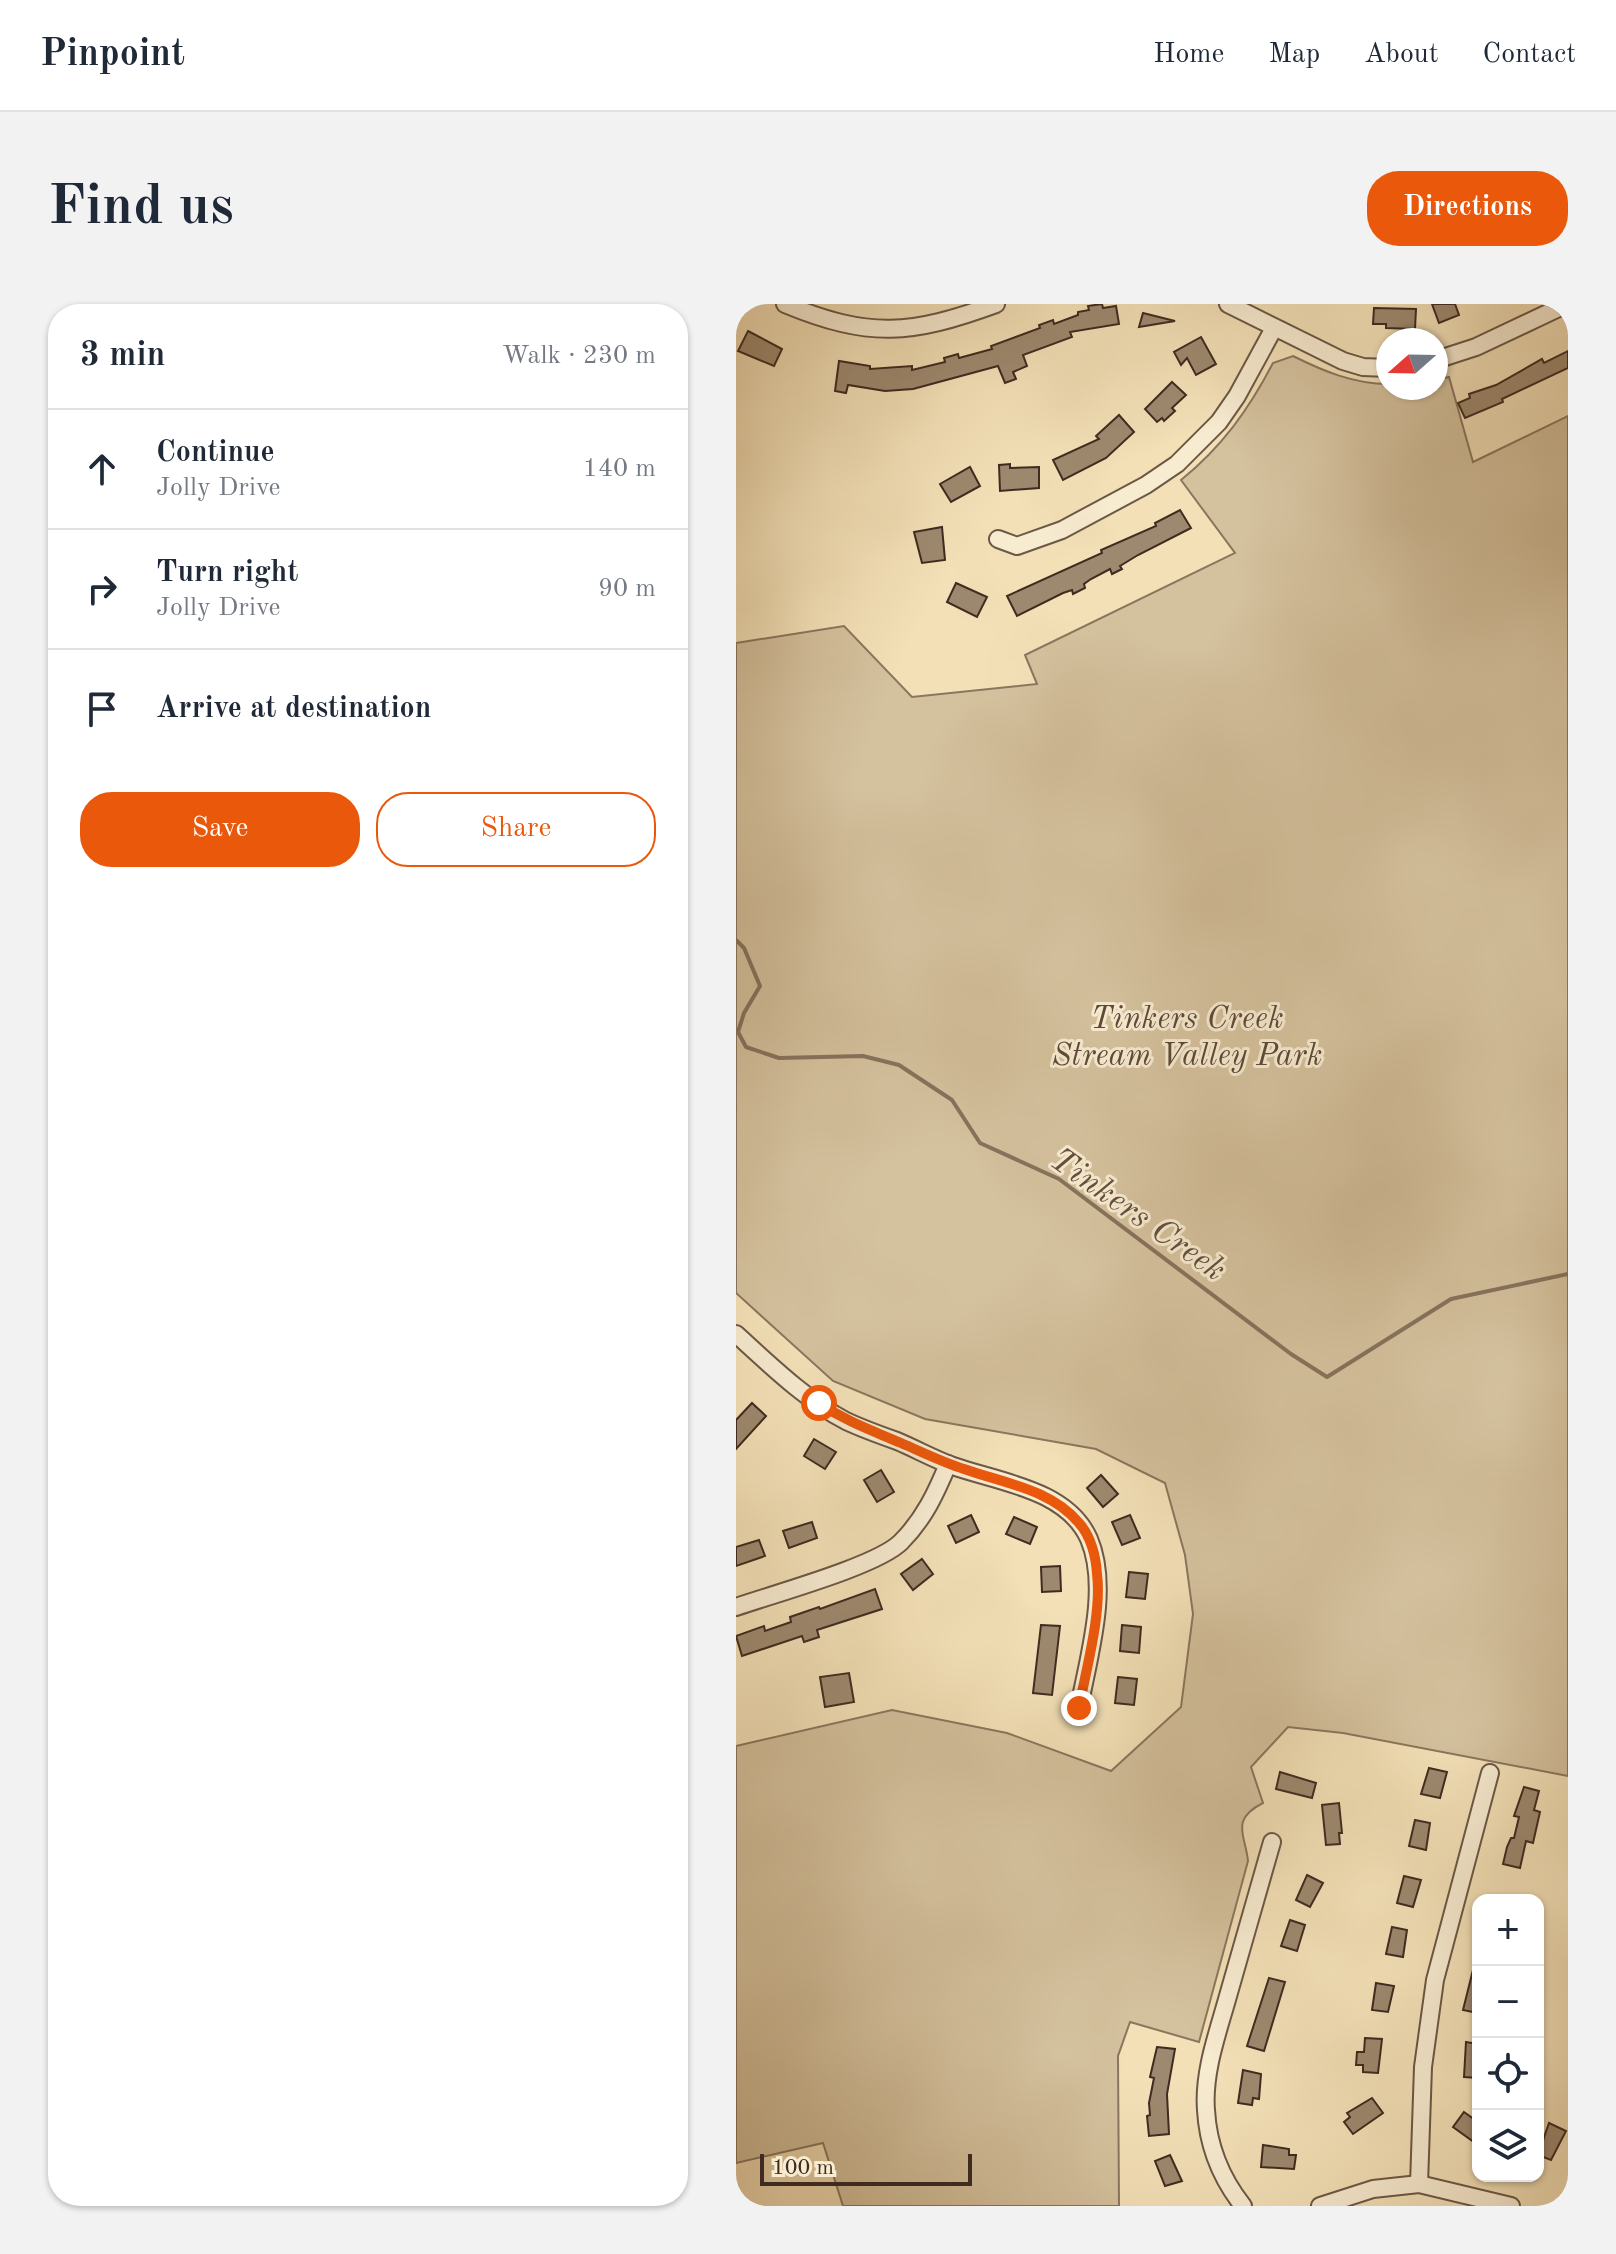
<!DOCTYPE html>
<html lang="en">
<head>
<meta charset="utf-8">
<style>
  :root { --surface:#fff; --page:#f2f2f3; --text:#1f2937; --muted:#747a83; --line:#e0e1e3; --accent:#ea580c }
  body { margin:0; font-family:"Old Standard TT",serif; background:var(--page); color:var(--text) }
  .controls { position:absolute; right:24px; bottom:24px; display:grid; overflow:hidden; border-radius:16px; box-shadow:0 2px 6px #0004 }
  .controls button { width:72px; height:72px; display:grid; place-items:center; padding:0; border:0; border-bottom:2px solid var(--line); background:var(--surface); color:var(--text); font:40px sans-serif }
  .compass { position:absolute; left:640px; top:24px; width:72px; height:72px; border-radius:50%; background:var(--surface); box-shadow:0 2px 6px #0004; rotate:250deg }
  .scale { position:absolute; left:24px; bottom:20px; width:212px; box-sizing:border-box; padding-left:8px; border:4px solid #3f2b20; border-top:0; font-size:22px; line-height:28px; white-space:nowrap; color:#3f2b20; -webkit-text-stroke:6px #f7ebd0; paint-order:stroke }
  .stop { position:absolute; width:24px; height:24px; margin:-18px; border:6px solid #ea580c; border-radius:50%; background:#fff }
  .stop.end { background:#ea580c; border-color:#fff; box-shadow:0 2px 8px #0008 }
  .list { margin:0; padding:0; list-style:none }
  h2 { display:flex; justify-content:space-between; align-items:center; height:104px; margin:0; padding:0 32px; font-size:34px }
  h2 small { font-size:26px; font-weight:400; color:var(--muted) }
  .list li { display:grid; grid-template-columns:52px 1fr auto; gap:24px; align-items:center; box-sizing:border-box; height:120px; padding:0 32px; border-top:2px solid var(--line) }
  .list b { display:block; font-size:30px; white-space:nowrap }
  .list p { margin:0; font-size:26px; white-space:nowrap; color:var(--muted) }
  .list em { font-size:26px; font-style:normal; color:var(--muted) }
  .actions { display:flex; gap:16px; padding:24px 32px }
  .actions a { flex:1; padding:18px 0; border:2px solid var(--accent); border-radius:32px; text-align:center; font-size:28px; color:var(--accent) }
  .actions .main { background:var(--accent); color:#fff }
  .icon { flex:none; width:44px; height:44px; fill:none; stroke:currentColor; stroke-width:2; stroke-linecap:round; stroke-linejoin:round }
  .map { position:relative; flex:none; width:832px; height:1902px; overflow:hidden; border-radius:32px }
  header { display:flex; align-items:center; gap:48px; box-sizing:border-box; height:112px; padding:0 40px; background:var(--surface); border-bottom:2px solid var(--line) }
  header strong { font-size:38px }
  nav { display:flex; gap:44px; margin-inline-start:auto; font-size:28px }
  .intro { display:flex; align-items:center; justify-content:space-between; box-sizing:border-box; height:192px; padding:0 48px }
  h1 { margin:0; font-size:56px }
  .button { padding:20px 36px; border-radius:32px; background:var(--accent); color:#fff; font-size:28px; font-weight:700 }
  main { display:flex; gap:48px; padding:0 48px }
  aside { flex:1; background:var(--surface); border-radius:32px; box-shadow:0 2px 6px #0004 }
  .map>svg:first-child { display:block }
  .green { fill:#d4c19d; stroke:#8a765e; stroke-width:2 }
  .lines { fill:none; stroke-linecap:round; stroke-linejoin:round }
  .stream { stroke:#86725c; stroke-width:4 }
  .building { fill:#9d896f; stroke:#3f2b20; stroke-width:2 }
  .minor-casing { stroke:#6c5846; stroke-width:20 }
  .minor { stroke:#f7ebd0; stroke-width:16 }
  .route { stroke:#ea580c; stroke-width:10 }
  .labels { text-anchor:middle; stroke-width:6; stroke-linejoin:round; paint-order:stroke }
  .park-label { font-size:32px; font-style:italic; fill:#5d4939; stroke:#f7ebd0 }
  .water-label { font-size:34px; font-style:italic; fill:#634f3e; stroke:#f7ebd0 }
</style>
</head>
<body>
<header>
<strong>Pinpoint</strong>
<nav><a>Home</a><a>Map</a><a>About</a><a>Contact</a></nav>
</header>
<div class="intro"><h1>Find us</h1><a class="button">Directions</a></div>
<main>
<aside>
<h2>3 min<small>Walk · 230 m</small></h2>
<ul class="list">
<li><svg class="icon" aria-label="ahead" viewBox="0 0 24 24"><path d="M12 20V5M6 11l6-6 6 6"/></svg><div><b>Continue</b><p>Jolly Drive</p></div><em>140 m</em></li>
<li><svg class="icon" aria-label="right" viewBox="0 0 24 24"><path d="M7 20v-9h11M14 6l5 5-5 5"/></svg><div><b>Turn right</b><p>Jolly Drive</p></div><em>90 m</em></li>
<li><svg class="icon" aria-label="arrive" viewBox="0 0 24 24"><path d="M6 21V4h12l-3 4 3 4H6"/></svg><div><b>Arrive at destination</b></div></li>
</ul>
<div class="actions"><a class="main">Save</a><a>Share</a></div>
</aside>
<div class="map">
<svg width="832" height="1902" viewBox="0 0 832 1902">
  <rect width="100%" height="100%" fill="#f3e0b7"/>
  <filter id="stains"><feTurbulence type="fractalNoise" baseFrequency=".0025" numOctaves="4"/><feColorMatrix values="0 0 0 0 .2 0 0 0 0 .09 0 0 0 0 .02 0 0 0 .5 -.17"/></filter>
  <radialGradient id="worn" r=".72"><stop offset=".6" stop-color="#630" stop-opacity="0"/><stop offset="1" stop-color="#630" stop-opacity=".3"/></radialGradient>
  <path class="green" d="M557,52C587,67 618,80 652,80V84H700V76L713,73L737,158L832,112V1472L607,1429L552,1423L515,1463L527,1499C493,1516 510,1532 512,1557L463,1738L394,1718L382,1752L383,1902H107L87,1839L0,1859V1442L156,1406L271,1429L375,1467L445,1403L457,1310L449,1251L429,1179L360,1145L189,1115L97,1077L0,989V339L108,322L176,393L301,380L289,351L499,249L445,176C486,143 513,105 537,59Z"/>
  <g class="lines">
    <path class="stream" d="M0,636L8,644L24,682L8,709L2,728L10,743L43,754L127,752L163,761L216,796L244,839L323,875L555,1050L591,1073L715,995L832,970"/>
  </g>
  <g class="building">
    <path d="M366,0L367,4L380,2L383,20L334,28L336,33L287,51L291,62L277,68L280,75L269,79L262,62L177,85L149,87L112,81L110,89L99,87L103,57L134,62V65L176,62V66L209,58L208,54L222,50L223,54L256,45L255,42L304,24L303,21L317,16L318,20L342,11V8L353,6L352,2Z"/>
    <path d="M696,0H719L723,11L703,19Z"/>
    <path d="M638,4L680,5L679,25L650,24V20H637Z"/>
    <path d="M407,9L439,17L403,23Z"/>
    <path d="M12,27L46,45L38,62L2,47Z"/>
    <path d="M465,33L480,60L460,71L451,54L445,61L438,48Z"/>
    <path d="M832,47V64L766,95L767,98L729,114L722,99L734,94L733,90L760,81L806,55L808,59Z"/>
    <path d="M436,78L450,91L436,104L439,107L428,117L426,114L421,118L409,105Z"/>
    <path d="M383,111L398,128L370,154L327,176L317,156L363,135L360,132Z"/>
    <path d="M274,160V164L303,163V184L264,187L263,161Z"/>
    <path d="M234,163L244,182L215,198L204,180Z"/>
    <path d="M444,206L455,224L402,251L384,262L386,265L376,270L374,265L355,275L348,280L349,284L337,290L336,286L327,289L281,312L271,292L366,249L365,246L420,222L419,219Z"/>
    <path d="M206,223L209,256L186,259L178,228Z"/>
    <path d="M220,279L251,293L241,313L211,298Z"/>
    <path d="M16,1099L30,1112L0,1145V1116Z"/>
    <path d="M78,1135L100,1148L89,1165L68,1152Z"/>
    <path d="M145,1166L158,1188L141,1198L128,1176Z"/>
    <path d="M365,1171L382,1190L367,1203L351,1184Z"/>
    <path d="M235,1211L243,1228L220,1239L212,1222Z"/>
    <path d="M394,1211L404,1234L386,1241L376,1218Z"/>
    <path d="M278,1213L301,1223L294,1240L270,1230Z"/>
    <path d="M76,1218L81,1234L53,1244L47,1227Z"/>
    <path d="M23,1236L29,1252L0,1262V1243Z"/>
    <path d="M186,1255L197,1270L177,1286L165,1270Z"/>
    <path d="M324,1262L325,1287L306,1288L305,1263Z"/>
    <path d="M393,1268L412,1270L409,1295L390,1293Z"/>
    <path d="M139,1285L146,1305L81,1326L83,1333L68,1338L66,1332L6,1352L0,1332L28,1322L29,1327L55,1318L54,1313L83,1303L84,1305Z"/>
    <path d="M305,1321L324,1322L316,1391L297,1389Z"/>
    <path d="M386,1321L405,1323L403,1349L384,1347Z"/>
    <path d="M113,1369L118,1398L89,1403L84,1373Z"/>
    <path d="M382,1373L401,1375L398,1401L379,1399Z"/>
    <path d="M693,1464L711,1468L704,1494L685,1490Z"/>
    <path d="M544,1468L580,1479L576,1494L540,1485Z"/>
    <path d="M788,1483L803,1487L798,1506L804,1508L797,1539L790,1537L784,1564L767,1560L771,1543L775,1534H778L783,1513L778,1512Z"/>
    <path d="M603,1499L606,1529H603L604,1540L590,1541L586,1501Z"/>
    <path d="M679,1516L694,1519L690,1546L673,1542Z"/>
    <path d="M571,1571L587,1579L574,1603L560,1596Z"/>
    <path d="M668,1572L685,1576L677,1603L661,1599Z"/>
    <path d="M554,1616L569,1621L561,1647L545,1642Z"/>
    <path d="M656,1623L671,1626L667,1653L650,1650Z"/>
    <path d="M737,1666L742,1667V1709L727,1706Z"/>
    <path d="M533,1674L549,1678L528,1747L511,1742Z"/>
    <path d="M640,1679L658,1682L652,1708L636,1706Z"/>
    <path d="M629,1734L646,1735L642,1769L627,1768V1761H620L621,1748H628Z"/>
    <path d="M730,1738L742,1740V1774L728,1773Z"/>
    <path d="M421,1743L439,1745L431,1790L433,1830L413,1832L411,1812L414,1811L413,1799L418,1774L414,1773Z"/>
    <path d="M507,1766L525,1770L523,1795L517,1794L516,1801L502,1799Z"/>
    <path d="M636,1794L647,1809L617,1830L608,1818L614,1813L611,1809Z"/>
    <path d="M728,1808L742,1818V1841L717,1823Z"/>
    <path d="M813,1819L830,1827L815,1856L802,1851Z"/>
    <path d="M527,1841L553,1845V1851H560L558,1865L525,1863Z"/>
    <path d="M434,1851L446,1877L429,1882L419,1857Z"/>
  </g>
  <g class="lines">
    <defs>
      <g id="minor">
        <path d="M49,0C134,35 175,31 260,0"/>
        <path d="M492,0L607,57L627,63L652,64"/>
        <path d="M700,56L740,43L831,0"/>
        <path d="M262,235L281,242L326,226L410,181L441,160L483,118L501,92L538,24"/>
        <path d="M0,1030C33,1060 70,1096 110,1117C127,1125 144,1131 161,1137C180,1145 198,1155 217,1162C262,1178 331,1185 353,1235C374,1284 352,1354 343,1404"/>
        <path d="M0,1303C37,1290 141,1262 165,1238C188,1215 200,1189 212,1160"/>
        <path d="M683,1880L687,1763L699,1676L754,1469"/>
        <path d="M507,1902C485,1874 472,1843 470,1806C467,1768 482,1728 492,1692C507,1641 521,1589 536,1538"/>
        <path d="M584,1902L637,1885L683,1880L775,1902"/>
      </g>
    </defs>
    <use href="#minor" class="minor-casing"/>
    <use href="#minor" class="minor"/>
  </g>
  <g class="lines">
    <path class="route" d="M83,1099C111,1118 135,1126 165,1139C186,1148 206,1158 228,1165C267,1179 315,1185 343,1219C355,1232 360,1253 361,1270C366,1309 350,1365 343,1404"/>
  </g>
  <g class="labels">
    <g class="park-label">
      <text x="451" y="724">Tinkers Creek<tspan x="451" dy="37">Stream Valley Park</tspan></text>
    </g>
    <g class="water-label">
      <text transform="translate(403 909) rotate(35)" y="12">Tinkers Creek</text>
    </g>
  </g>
  <rect width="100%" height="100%" filter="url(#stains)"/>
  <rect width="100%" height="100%" fill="url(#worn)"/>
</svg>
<div class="controls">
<button>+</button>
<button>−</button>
<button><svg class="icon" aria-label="locate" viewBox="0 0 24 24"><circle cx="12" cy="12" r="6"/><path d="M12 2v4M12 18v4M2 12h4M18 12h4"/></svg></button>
<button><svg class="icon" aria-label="layers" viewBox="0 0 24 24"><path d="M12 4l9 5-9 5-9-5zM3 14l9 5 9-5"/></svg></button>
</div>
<svg class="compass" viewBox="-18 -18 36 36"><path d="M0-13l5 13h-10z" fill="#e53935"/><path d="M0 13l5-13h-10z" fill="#747a83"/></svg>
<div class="scale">100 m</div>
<div class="stop" style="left:83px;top:1099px"></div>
<div class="stop end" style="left:343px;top:1404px"></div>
</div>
</main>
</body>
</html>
